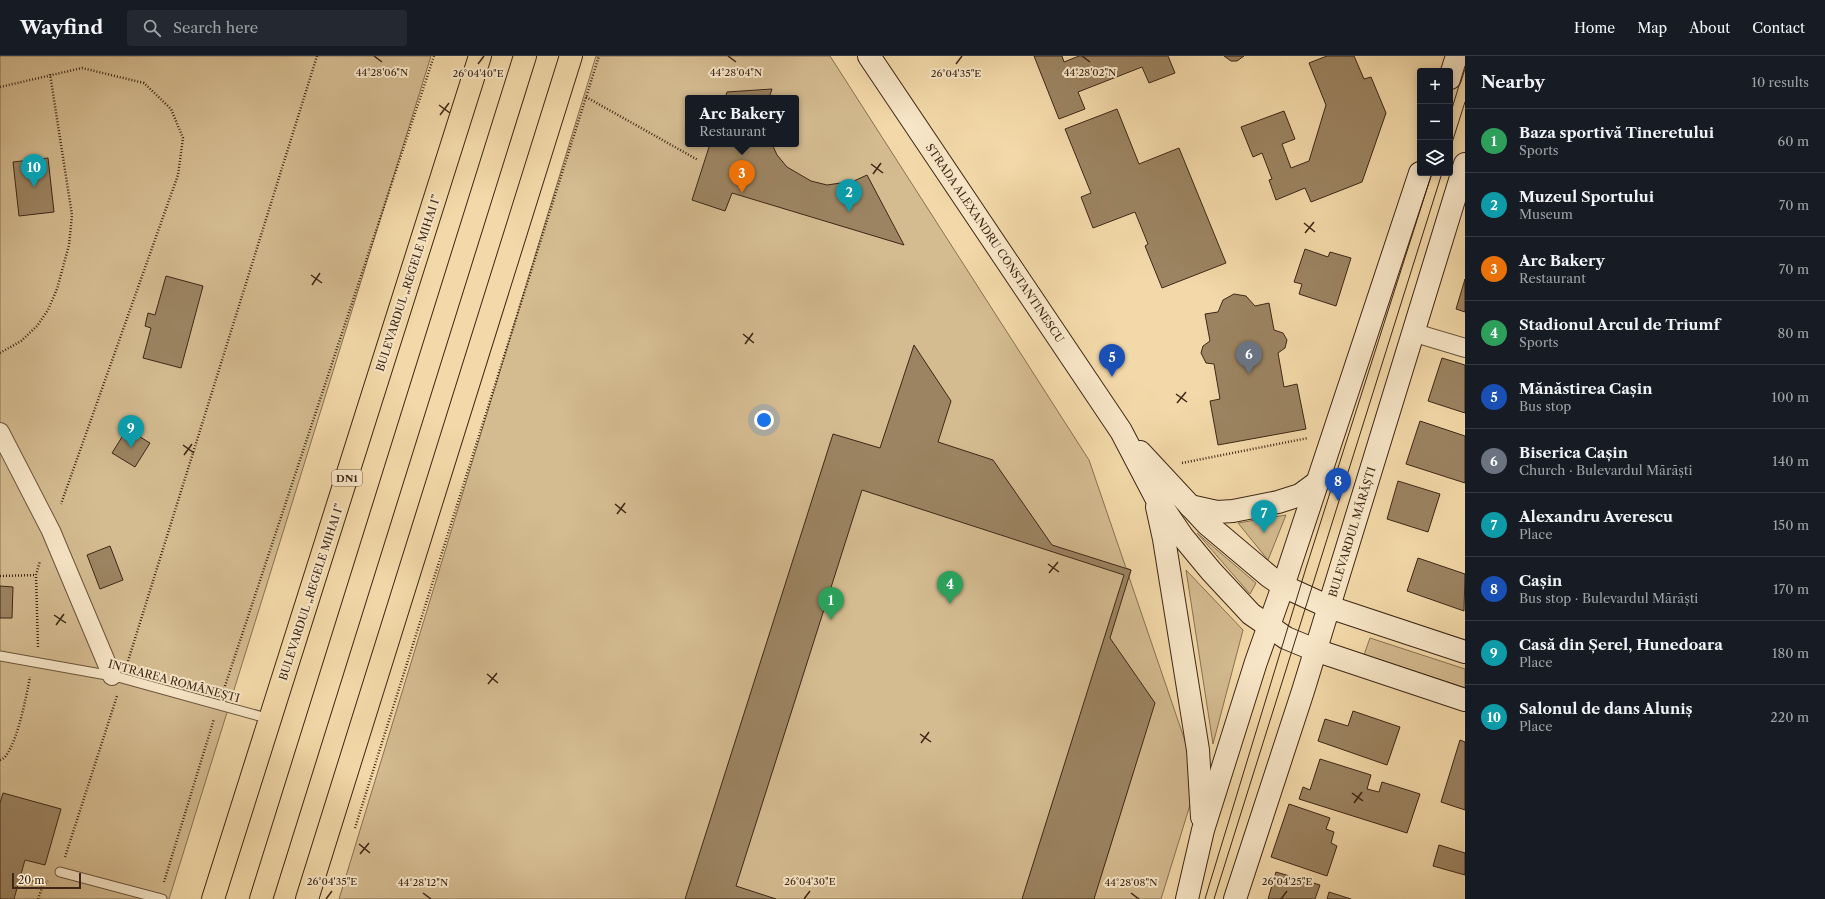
<!DOCTYPE html>
<html lang="en">
<head>
<meta charset="utf-8">
<style>
  :root { --surface:#171b24; --page:#242831; --text:#f1f3f6; --muted:#9ea1a6; --line:#363941; --accent:#c59692 }
  body { margin:0; font-family:"Libre Caslon Text",serif; background:var(--page); color:var(--text) }
  .controls { position:absolute; right:12px; top:12px; display:grid; overflow:hidden; border-radius:4px; box-shadow:0 2px 10px #0003 }
  .controls button { width:36px; height:36px; display:grid; place-items:center; padding:0; border:0; border-bottom:1px solid var(--line); background:var(--surface); color:var(--text); font:20px sans-serif }
  .scale { position:absolute; left:12px; bottom:10px; width:69px; box-sizing:border-box; padding-left:4px; border:2px solid #3e2716; border-top:0; font-size:11px; line-height:14px; white-space:nowrap; color:#3e2716; -webkit-text-stroke:3px #f7e6c7; paint-order:stroke }
  .you { position:absolute; left:764px; top:364px; width:14px; height:14px; margin:-10px; border:3px solid #fff; border-radius:50%; background:#1a73e8; box-shadow:0 0 0 6px #1a73e833 }
  .badge { display:grid; place-items:center; width:26px; height:26px; border-radius:50%; background:var(--accent); color:#fff; font-size:13px; font-weight:700 }
  .pin { position:absolute; translate:-50% -33px; filter:drop-shadow(0 1px 2px #0008) }
  .pin::after { content:''; position:absolute; top:21px; width:14px; height:12px; background:inherit; clip-path:polygon(0 0,100% 0,50% 100%) }
  .popup { position:absolute; left:685px; top:39px; width:114px; height:52px; box-sizing:border-box; display:grid; place-content:center; border-radius:4px; background:var(--surface); filter:drop-shadow(0 1px 3px #0005); font-size:13px; white-space:nowrap; color:var(--muted) }
  .popup b { font-size:15px; color:var(--text) }
  .popup::after { content:''; position:absolute; left:50%; top:100%; margin-left:-8px; border:8px solid transparent; border-top-color:var(--surface) }
  .list { margin:0; padding:0; list-style:none }
  h2 { display:flex; justify-content:space-between; align-items:center; height:52px; margin:0; padding:0 16px; font-size:17px }
  h2 small { font-size:13px; font-weight:400; color:var(--muted) }
  .list li { display:grid; grid-template-columns:26px 1fr auto; gap:12px; align-items:center; box-sizing:border-box; height:64px; padding:0 16px; border-top:1px solid var(--line) }
  .list b { display:block; font-size:15px; white-space:nowrap }
  .list p { margin:0; font-size:13px; white-space:nowrap; color:var(--muted) }
  .list em { font-size:13px; font-style:normal; color:var(--muted) }
  .icon { flex:none; width:22px; height:22px; fill:none; stroke:currentColor; stroke-width:2; stroke-linecap:round; stroke-linejoin:round }
  .map { position:relative; flex:none; width:1465px; height:843px; overflow:hidden }
  header { display:flex; align-items:center; gap:24px; box-sizing:border-box; height:56px; padding:0 20px; background:var(--surface); border-bottom:1px solid var(--line) }
  header strong { font-size:19px }
  nav { display:flex; gap:22px; margin-inline-start:auto; font-size:14px }
  .search { width:280px; height:36px; background:var(--page); display:flex; align-items:center; gap:10px; box-sizing:border-box; padding:0 14px; border-radius:4px; color:var(--muted); font-size:15px }
  main { display:flex }
  aside { flex:1; background:var(--surface) }
  .map>svg:first-child { display:block }
  .green { fill:#d4bb90; stroke:#897153; fill-rule:evenodd }
  .building { fill:#9c8462; stroke:#3e2716 }
  .lines { fill:none; stroke-linecap:round; stroke-linejoin:round }
  .lane-casing { stroke:#6b543b; stroke-width:11 }
  .street-casing { stroke:#6b543b; stroke-width:20 }
  .secondary-casing { stroke:#3e2716; stroke-width:24 }
  .primary-casing { stroke:#3e2716; stroke-width:24 }
  .path { stroke:#3e2716; stroke-width:2.5; stroke-dasharray:1 2; stroke-linecap:butt }
  .lane { stroke:#f7e6c7; stroke-width:9 }
  .street { stroke:#f7e6c7; stroke-width:18 }
  .secondary { stroke:#f7e6c7; stroke-width:22 }
  .primary { stroke:#f3d9a9; stroke-width:22 }
  .tram { stroke:#3e2716; stroke-width:1 }
  .ticks { fill:none; stroke:#3e2716; stroke-width:1.5 }
  .labels { text-anchor:middle; stroke-width:4; stroke-linejoin:round; paint-order:stroke }
  .shield { fill:#f7e6c7; stroke:#76604b; stroke-width:1 }
  .shield-label { font-size:10px; font-weight:bold; fill:#3e2716 }
  .street-label { font-size:11px; fill:#3e2716; stroke:#f7e6c7 }
  .ticks-label { font-size:10px; text-anchor:middle; fill:#3e2716; stroke:#f7e6c7; stroke-width:4; stroke-linejoin:round; paint-order:stroke }
</style>
</head>
<body>
<header>
<strong>Wayfind</strong>
<div class="search"><svg class="icon" aria-label="search" viewBox="0 0 24 24"><circle cx="10" cy="10" r="6"/><path d="M15 15l6 6"/></svg>Search here</div>
<nav><a>Home</a><a>Map</a><a>About</a><a>Contact</a></nav>
</header>
<main>
<div class="map">
<svg width="1465" height="843" viewBox="0 0 1465 843">
  <rect width="100%" height="100%" fill="#f3d9a9"/>
  <filter id="stains"><feTurbulence type="fractalNoise" baseFrequency=".005" numOctaves="4"/><feColorMatrix values="0 0 0 0 .2 0 0 0 0 .09 0 0 0 0 .02 0 0 0 .5 -.17"/></filter>
  <radialGradient id="worn" r=".72"><stop offset=".6" stop-color="#630" stop-opacity="0"/><stop offset="1" stop-color="#630" stop-opacity=".3"/></radialGradient>
  <g class="green">
    <path d="M0,0H431L169,843H0Z"/>
    <path d="M596,0H830L1089,404L1126,512L1131,514L1129,521L1198,723L1161,843H339ZM688,42H796V88H688Z"/>
    <path d="M1286,459L1268,504L1238,467Z"/>
    <path d="M1197,477L1256,527L1250,538Z"/>
    <path d="M1186,514L1243,574L1213,688Z"/>
    <path d="M1370,582L1465,613V632L1364,599Z"/>
  </g>
  <g class="building">
    <path d="M1034,0H1062L1064,6L1079,0H1168L1175,17L1149,27L1142,11L1078,36L1085,53L1059,63Z"/>
    <path d="M1224,0H1244L1237,5H1231Z"/>
    <path d="M1327,0H1354L1364,23L1371,21L1386,57L1362,126L1311,146L1305,132L1276,144L1269,124L1272,123L1262,97L1253,101L1241,71L1284,55L1295,83L1282,88L1291,112L1309,105L1326,49L1309,7Z"/>
    <path d="M772,33L769,42H725L727,36Z"/>
    <path d="M1117,53L1139,108L1179,92L1226,207L1162,232L1145,190L1148,188L1135,156L1093,172L1081,141L1091,137L1065,73Z"/>
    <path d="M710,88H772L777,99L787,111L811,125L827,129L854,125L867,119L904,189L732,137L725,155L692,144Z"/>
    <path d="M48,102L54,156L19,160L13,106Z"/>
    <path d="M1305,193L1328,201L1330,196L1351,202L1336,250L1299,238L1302,228L1294,226Z"/>
    <path d="M166,220L203,230L181,312L143,302L151,272L145,270L148,257L155,259Z"/>
    <path d="M1465,223V256L1456,253Z"/>
    <path d="M1234,238L1246,240L1255,250L1269,247L1274,274L1283,277L1287,284L1285,292L1278,297L1284,331L1297,328L1306,373L1218,389L1210,345L1220,343L1214,308L1206,307L1201,297L1203,290L1210,285L1205,258L1218,256L1223,244Z"/>
    <path d="M914,289L951,345L938,386L993,404L1052,489L1131,514L1110,582L1155,647L1094,843H1022L1124,519L862,434L736,830L776,843H685L833,378L880,392Z"/>
    <path d="M1442,302L1465,309V357L1428,345Z"/>
    <path d="M1420,365L1465,380V427L1406,408Z"/>
    <path d="M127,373L150,387L135,411L112,397Z"/>
    <path d="M1398,425L1440,438L1428,476L1387,463Z"/>
    <path d="M110,490L123,524L100,533L87,499Z"/>
    <path d="M1418,502L1465,518L1464,555L1407,535Z"/>
    <path d="M0,530L13,531L12,562H0Z"/>
    <path d="M1353,655L1400,671L1387,709L1318,685L1325,663L1348,670Z"/>
    <path d="M1460,684L1465,686V754L1441,746Z"/>
    <path d="M1320,703L1371,719L1367,733L1379,736L1382,726L1420,738L1407,777L1299,743L1303,731L1310,734Z"/>
    <path d="M3,737L61,753L45,809L25,804L14,843H0V747Z"/>
    <path d="M1289,748L1330,762L1326,773L1334,776L1331,787L1337,790L1327,820L1271,801Z"/>
    <path d="M1439,789L1465,797V819L1433,810Z"/>
    <path d="M1276,816L1320,829L1315,843H1268Z"/>
    <path d="M1329,836L1351,843H1327Z"/>
  </g>
  <g class="lines">
    <defs>
      <g id="lane">
        <path d="M0,600L118,621L270,663"/>
        <path d="M60,816L162,843"/>
      </g>
      <g id="street">
        <path d="M1415,277L1465,292"/>
        <path d="M0,376L51,475L112,620"/>
      </g>
      <g id="secondary">
        <path d="M869,0L1121,375L1155,440L1182,480L1211,515L1251,558L1286,582L1315,594L1465,644"/>
        <path d="M1450,22L1457,0"/>
        <path d="M1140,396L1207,468L1270,521L1283,530L1329,551L1465,596"/>
        <path d="M1190,450L1217,456L1233,455L1278,446L1300,439L1319,425"/>
        <path d="M1157,451L1164,483L1198,694L1202,761"/>
        <path d="M1187,843L1203,774L1256,606L1283,530L1420,117"/>
        <path d="M1235,843L1303,635L1465,108"/>
      </g>
      <g id="primary">
        <path d="M213,843L480,0"/>
        <path d="M261,843L525,0"/>
        <path d="M307,843L571,0"/>
      </g>
    </defs>
    <use href="#lane" class="lane-casing"/>
    <use href="#street" class="street-casing"/>
    <use href="#secondary" class="secondary-casing"/>
    <use href="#primary" class="primary-casing"/>
    <g class="path">
      <path d="M0,31L82,12L144,27L171,53L183,82L178,119L61,448"/>
      <path d="M586,41L698,104"/>
      <path d="M0,297L21,285L37,270L48,254L57,233L69,189L72,159L50,18"/>
      <path d="M1182,407L1308,382"/>
      <path d="M0,520L36,519"/>
      <path d="M38,591L36,519L40,505"/>
      <path d="M128,605L317,0"/>
      <path d="M224,633L434,0"/>
      <path d="M0,704C15,701 27,637 30,621"/>
      <path d="M355,772L599,0"/>
      <path d="M65,801L117,640"/>
      <path d="M20,822L43,829"/>
      <path d="M164,826L214,663"/>
      <path d="M38,843L43,829L48,825"/>
    </g>
    <use href="#lane" class="lane"/>
    <use href="#street" class="street"/>
    <use href="#secondary" class="secondary"/>
    <use href="#primary" class="primary"/>
    <g class="tram">
      <path d="M1450,59L1465,10"/>
      <path d="M1450,93L1465,46"/>
      <path d="M1205,843L1306,512L1432,117"/>
      <path d="M1214,843L1442,117"/>
    </g>
  </g>
  <path class="ticks" d="M374,0L382,6M728,0L736,6M1082,0L1090,6M478,8L484,0M956,8L962,0M439,49L450,57M440,59L449,47M871,108L883,117M873,118L881,107M1304,167L1315,176M1305,177L1314,166M311,219L322,227M312,229L320,217M743,278L754,287M745,288L753,277M1176,338L1187,346M1177,347L1186,336M183,389L194,397M184,399L192,388M615,448L626,457M617,458L625,447M1048,508L1059,516M1049,517L1058,506M54,559L66,567M56,569L64,558M487,618L498,627M488,628L497,617M920,678L931,686M921,687L929,676M1352,737L1363,745M1354,747L1362,736M359,788L370,797M360,798L369,787M423,837L431,843M1131,837L1139,843M326,843L332,835M804,843L810,835M1281,843L1287,835"/>
  <g class="labels">
    <rect class="shield" x="332" y="414" width="30" height="16" rx="3"/>
    <g class="shield-label">
      <text x="347" y="426">DN1</text>
    </g>
    <g class="street-label">
      <text transform="translate(995 187) rotate(56)" y="4">STRADA ALEXANDRU CONSTANTINESCU</text>
      <text transform="translate(408 227) rotate(-72)" y="4">BULEVARDUL „REGELE MIHAI I”</text>
      <text transform="translate(1352 476) rotate(-73)" y="4">BULEVARDUL MĂRĂȘTI</text>
      <text transform="translate(311 536) rotate(-72)" y="4">BULEVARDUL „REGELE MIHAI I”</text>
      <text transform="translate(174 625) rotate(15)" y="4">INTRAREA ROMÂNEȘTI</text>
    </g>
  </g>
  <g class="ticks-label">
    <text x="382" y="20">44°28'06"N</text>
    <text x="736" y="20">44°28'04"N</text>
    <text x="1090" y="20">44°28'02"N</text>
    <text x="478" y="21">26°04'40"E</text>
    <text x="956" y="21">26°04'35"E</text>
    <text x="332" y="829">26°04'35"E</text>
    <text x="810" y="829">26°04'30"E</text>
    <text x="1287" y="829">26°04'25"E</text>
    <text x="423" y="830">44°28'12"N</text>
    <text x="1131" y="830">44°28'08"N</text>
  </g>
  <rect width="100%" height="100%" filter="url(#stains)"/>
  <rect width="100%" height="100%" fill="url(#worn)"/>
</svg>
<div class="controls">
<button>+</button>
<button>−</button>
<button><svg class="icon" aria-label="layers" viewBox="0 0 24 24"><path d="M12 4l9 5-9 5-9-5zM3 14l9 5 9-5"/></svg></button>
</div>
<div class="scale">20 m</div>
<div class="you"></div>
<div class="pin badge" style="left:831px;top:564px;background:#2e9e5b">1</div>
<div class="pin badge" style="left:849px;top:156px;background:#0f9aa8">2</div>
<div class="pin badge" style="left:742px;top:137px;background:#e8710a">3</div>
<div class="popup"><b>Arc Bakery</b>Restaurant</div>
<div class="pin badge" style="left:950px;top:548px;background:#2e9e5b">4</div>
<div class="pin badge" style="left:1112px;top:321px;background:#1a4fb4">5</div>
<div class="pin badge" style="left:1249px;top:318px;background:#6b7280">6</div>
<div class="pin badge" style="left:1264px;top:477px;background:#0f9aa8">7</div>
<div class="pin badge" style="left:1338px;top:445px;background:#1a4fb4">8</div>
<div class="pin badge" style="left:131px;top:392px;background:#0f9aa8">9</div>
<div class="pin badge" style="left:34px;top:131px;background:#0f9aa8">10</div>
</div>
<aside>
<h2>Nearby<small>10 results</small></h2>
<ul class="list">
<li><span class="badge" style="background:#2e9e5b">1</span><div><b>Baza sportivă Tineretului</b><p>Sports</p></div><em>60 m</em></li>
<li><span class="badge" style="background:#0f9aa8">2</span><div><b>Muzeul Sportului</b><p>Museum</p></div><em>70 m</em></li>
<li><span class="badge" style="background:#e8710a">3</span><div><b>Arc Bakery</b><p>Restaurant</p></div><em>70 m</em></li>
<li><span class="badge" style="background:#2e9e5b">4</span><div><b>Stadionul Arcul de Triumf</b><p>Sports</p></div><em>80 m</em></li>
<li><span class="badge" style="background:#1a4fb4">5</span><div><b>Mănăstirea Cașin</b><p>Bus stop</p></div><em>100 m</em></li>
<li><span class="badge" style="background:#6b7280">6</span><div><b>Biserica Cașin</b><p>Church · Bulevardul Mărăști</p></div><em>140 m</em></li>
<li><span class="badge" style="background:#0f9aa8">7</span><div><b>Alexandru Averescu</b><p>Place</p></div><em>150 m</em></li>
<li><span class="badge" style="background:#1a4fb4">8</span><div><b>Cașin</b><p>Bus stop · Bulevardul Mărăști</p></div><em>170 m</em></li>
<li><span class="badge" style="background:#0f9aa8">9</span><div><b>Casă din Șerel, Hunedoara</b><p>Place</p></div><em>180 m</em></li>
<li><span class="badge" style="background:#0f9aa8">10</span><div><b>Salonul de dans Aluniș</b><p>Place</p></div><em>220 m</em></li>
</ul>
</aside>
</main>
</body>
</html>
